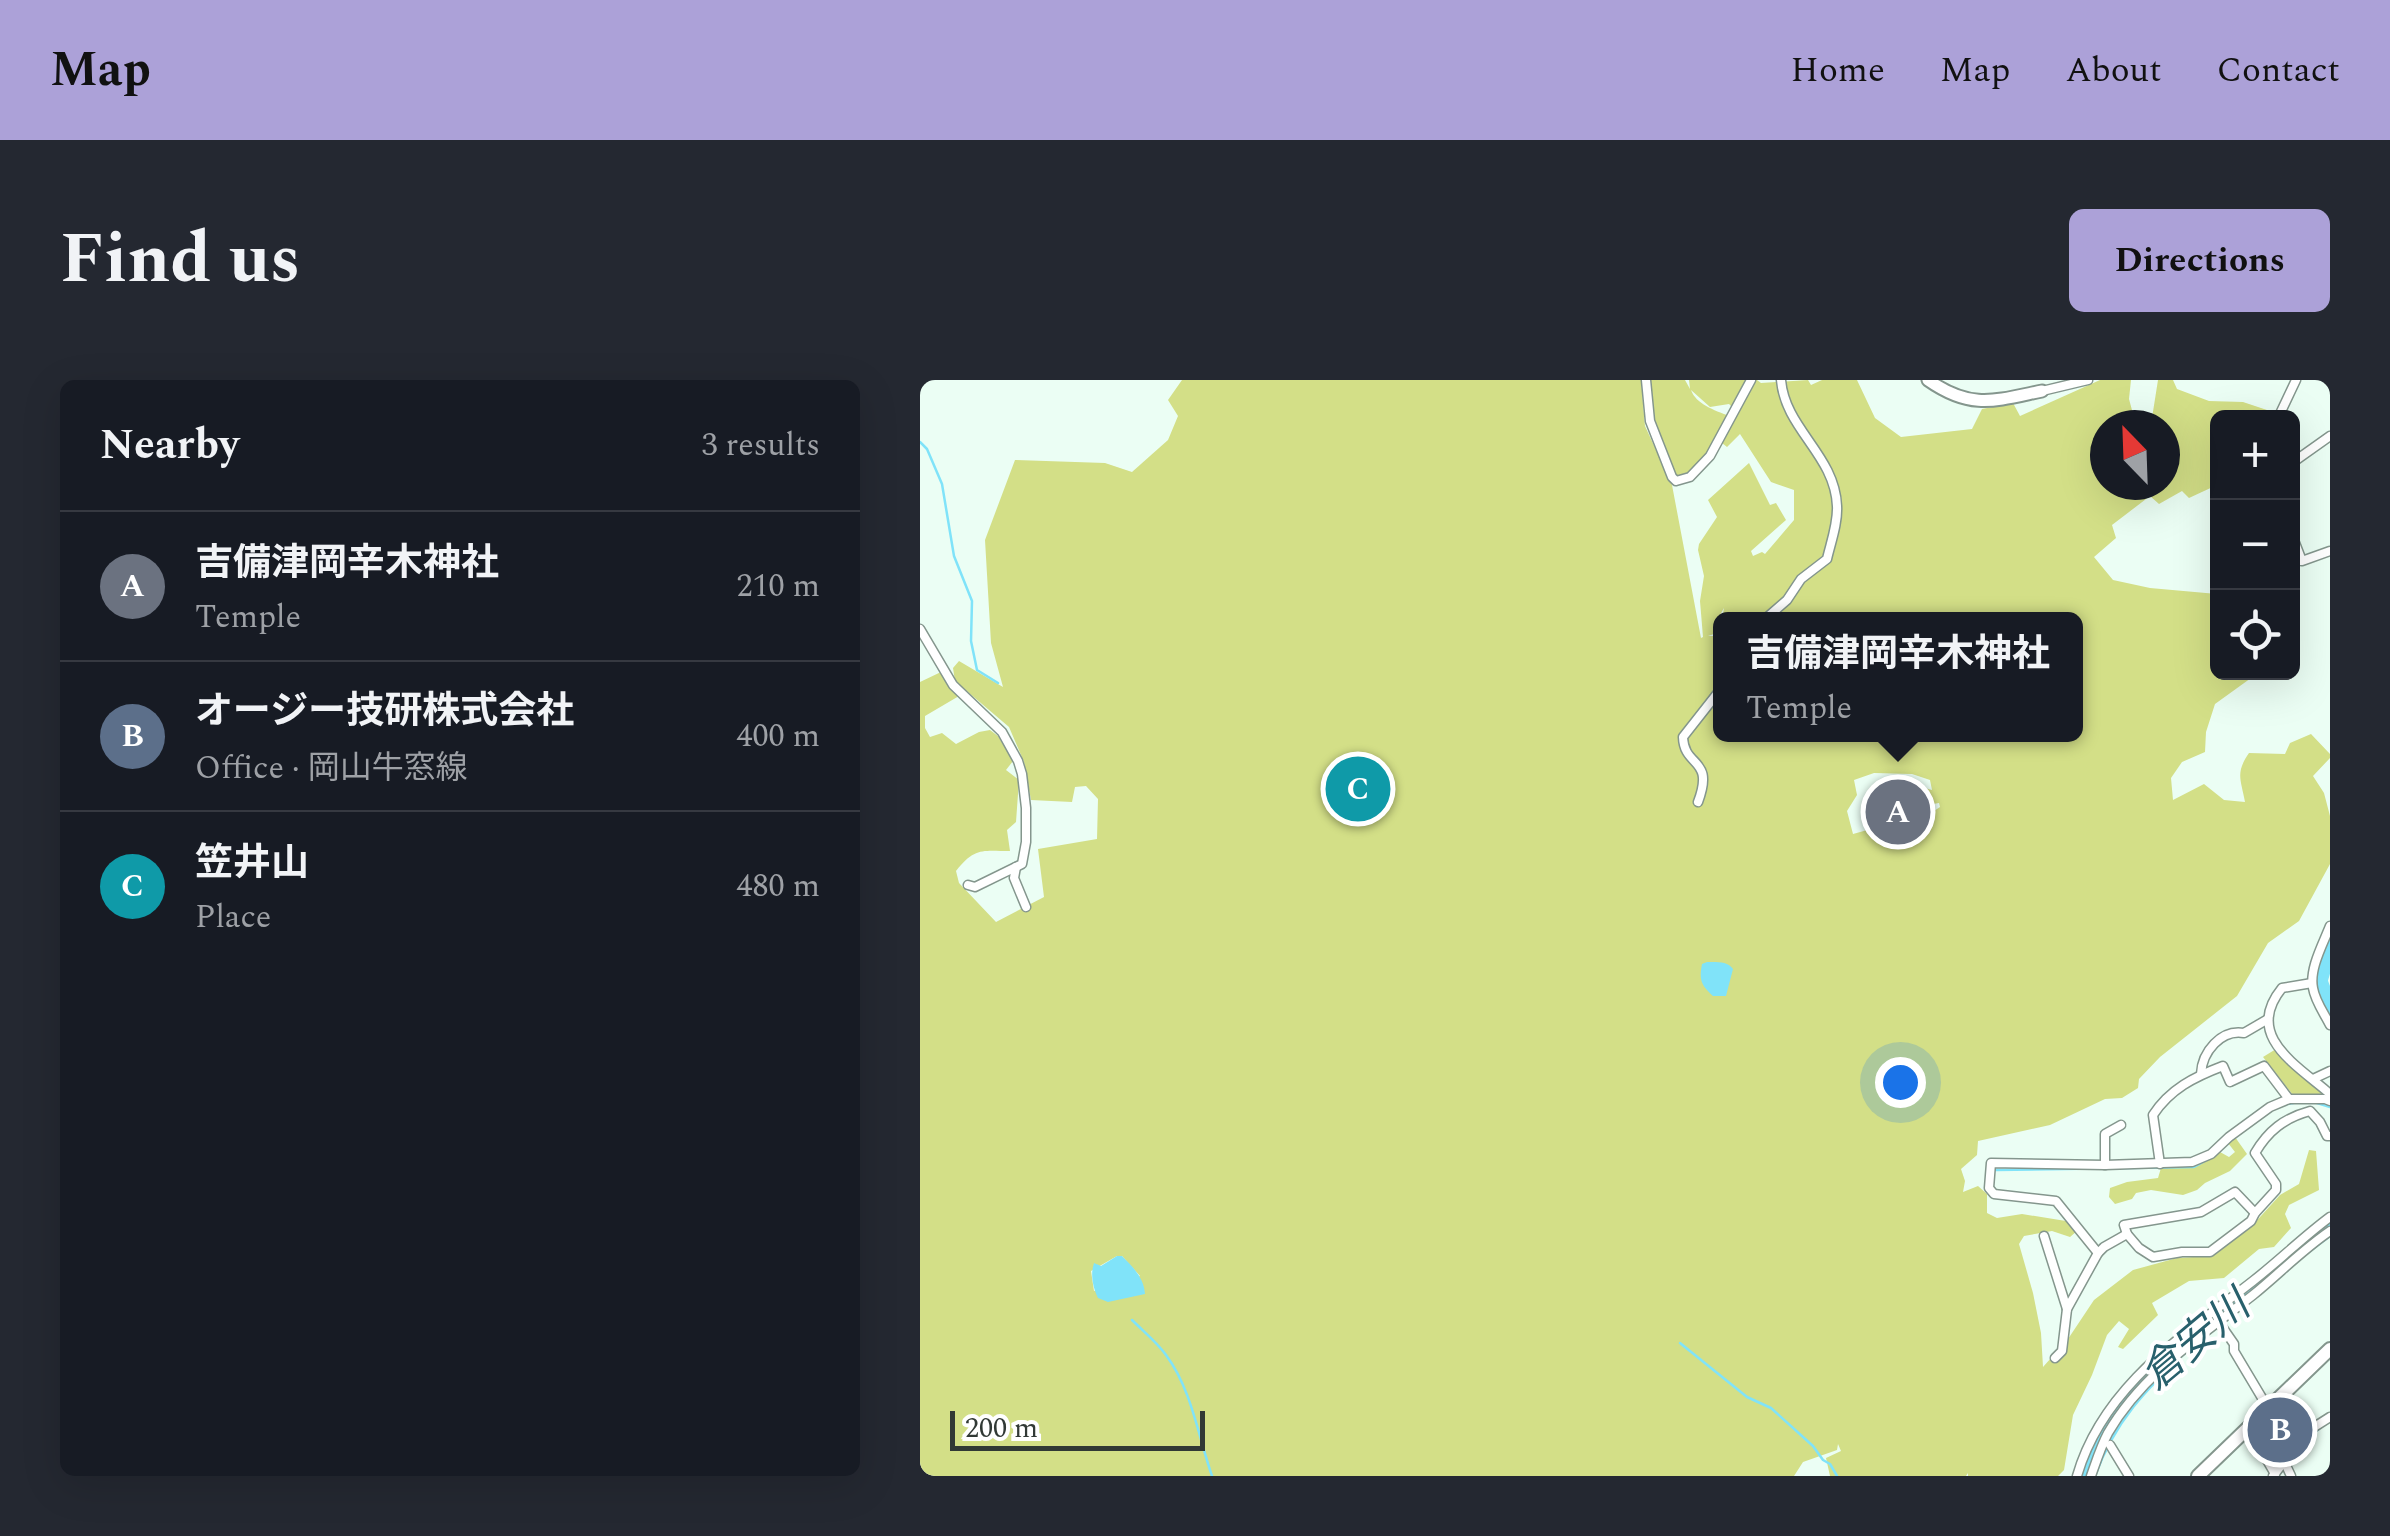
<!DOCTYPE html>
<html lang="en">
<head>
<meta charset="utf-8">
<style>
  :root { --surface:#171b24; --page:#242831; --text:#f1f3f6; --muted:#9ea1a6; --line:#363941; --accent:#aca1d8 }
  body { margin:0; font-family:Spectral,"Noto Sans JP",serif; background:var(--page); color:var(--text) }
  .controls { position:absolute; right:30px; top:30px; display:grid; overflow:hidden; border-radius:15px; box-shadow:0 10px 40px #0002 }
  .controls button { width:90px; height:90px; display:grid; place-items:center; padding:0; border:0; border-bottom:2px solid var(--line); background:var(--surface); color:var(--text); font:50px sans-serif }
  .compass { position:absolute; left:1170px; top:30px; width:90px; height:90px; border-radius:50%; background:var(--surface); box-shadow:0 10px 40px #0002; rotate:337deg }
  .scale { position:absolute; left:30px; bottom:25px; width:255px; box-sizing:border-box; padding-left:10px; border:5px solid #313935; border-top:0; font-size:28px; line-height:35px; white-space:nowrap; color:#313935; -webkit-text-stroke:8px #fff; paint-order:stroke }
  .you { position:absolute; left:980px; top:702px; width:35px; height:35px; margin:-25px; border:8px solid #fff; border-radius:50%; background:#1a73e8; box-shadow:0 0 0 15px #1a73e833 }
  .badge { display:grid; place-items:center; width:65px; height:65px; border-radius:50%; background:var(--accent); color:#fff; font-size:32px; font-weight:700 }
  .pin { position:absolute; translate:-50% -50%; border:5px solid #fff; box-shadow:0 2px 10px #0006 }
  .popup { position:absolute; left:793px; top:232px; width:370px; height:130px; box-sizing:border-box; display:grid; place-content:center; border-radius:15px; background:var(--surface); filter:drop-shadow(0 2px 8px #0005); font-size:32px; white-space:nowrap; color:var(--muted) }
  .popup b { font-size:38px; color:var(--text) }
  .popup::after { content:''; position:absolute; left:50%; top:100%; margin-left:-20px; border:20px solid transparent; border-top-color:var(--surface) }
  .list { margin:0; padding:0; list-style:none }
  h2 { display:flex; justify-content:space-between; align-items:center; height:130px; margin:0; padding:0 40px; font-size:42px }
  h2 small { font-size:32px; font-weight:400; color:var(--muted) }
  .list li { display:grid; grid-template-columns:65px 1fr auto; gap:30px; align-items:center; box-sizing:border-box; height:150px; padding:0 40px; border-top:2px solid var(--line) }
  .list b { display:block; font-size:38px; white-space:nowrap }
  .list p { margin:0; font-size:32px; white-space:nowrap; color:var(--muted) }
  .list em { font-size:32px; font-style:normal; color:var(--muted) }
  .icon { flex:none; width:55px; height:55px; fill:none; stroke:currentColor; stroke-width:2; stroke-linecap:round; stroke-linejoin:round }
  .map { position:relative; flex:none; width:1410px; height:1096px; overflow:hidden; border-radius:15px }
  header { display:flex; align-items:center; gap:60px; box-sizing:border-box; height:140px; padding:0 50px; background:var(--accent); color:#111 }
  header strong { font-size:48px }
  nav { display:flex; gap:55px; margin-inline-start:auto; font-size:35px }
  .intro { display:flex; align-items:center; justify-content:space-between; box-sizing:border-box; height:240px; padding:0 60px }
  h1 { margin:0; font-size:70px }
  .button { padding:25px 45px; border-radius:15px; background:var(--accent); color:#111; font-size:35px; font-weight:700 }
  main { display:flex; gap:60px; padding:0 60px }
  aside { flex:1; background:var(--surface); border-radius:15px; box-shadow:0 10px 40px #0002 }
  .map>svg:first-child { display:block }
  .green { fill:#d3df87; fill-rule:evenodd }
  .water { fill:#80e3f9 }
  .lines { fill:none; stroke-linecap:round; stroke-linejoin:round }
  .stream { stroke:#80e3f9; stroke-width:2.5 }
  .river { stroke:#80e3f9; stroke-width:15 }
  .street-casing { stroke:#84968d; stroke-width:11 }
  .secondary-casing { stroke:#84968d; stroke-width:15 }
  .primary-casing { stroke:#84968d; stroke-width:16 }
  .street { stroke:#fff; stroke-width:8 }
  .secondary { stroke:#fff; stroke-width:11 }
  .primary { stroke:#fff; stroke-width:12 }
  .labels { text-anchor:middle; stroke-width:8; stroke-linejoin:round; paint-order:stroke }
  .water-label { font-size:42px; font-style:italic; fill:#28606c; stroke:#fff }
</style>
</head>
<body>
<header>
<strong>Map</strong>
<nav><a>Home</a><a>Map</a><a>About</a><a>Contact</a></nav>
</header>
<div class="intro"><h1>Find us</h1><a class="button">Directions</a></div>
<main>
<aside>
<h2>Nearby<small>3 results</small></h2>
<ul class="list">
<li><span class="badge" style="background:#6b7280">A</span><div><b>吉備津岡辛木神社</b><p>Temple</p></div><em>210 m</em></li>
<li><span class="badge" style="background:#5c6f8a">B</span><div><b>オージー技研株式会社</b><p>Office · 岡山牛窓線</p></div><em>400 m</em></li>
<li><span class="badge" style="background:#0f9aa8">C</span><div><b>笠井山</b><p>Place</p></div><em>480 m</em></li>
</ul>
</aside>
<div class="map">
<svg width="1410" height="1096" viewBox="0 0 1410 1096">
  <rect width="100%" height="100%" fill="#ebfef4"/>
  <g class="green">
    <path d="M262,0H721L725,46L752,105L781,258L783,257L780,221L784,196L778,170L779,164L797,137L788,120L829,83L850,125L856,123L866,140L831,171L833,176L842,172L845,174L874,140V110L851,102L820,54L807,67L802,63L818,33L809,24L790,27L771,10C776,24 794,30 809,36C795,57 783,97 755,96L734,45L729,0H765L770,9L769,0H837L841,3L888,0L891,5L902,0H937L955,38L981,57L1052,49L1062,29L1093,23L1100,36L1180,0H1211L1209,19L1216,45H1185V105H1245V45H1225L1232,38L1238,0H1253L1257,9L1289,21L1323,22L1353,32L1352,37L1298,38L1297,105L1269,118L1262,111L1239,124L1230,116L1192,145L1196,158L1174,177L1193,200L1230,208L1297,214L1298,292L1338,293L1295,324L1286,352L1285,372L1262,382L1251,398L1253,420L1284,404L1304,420L1325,422C1321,400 1315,393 1329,373L1365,374L1370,363L1391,354L1410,374V378L1393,396L1404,413L1410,436V484L1379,541L1348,563L1317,616L1240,677L1219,699L1218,708L1202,718L1185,719L1130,745L1058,761L1057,775L1041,789L1045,801L1043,812L1058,806L1067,814V833L1077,838L1102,834L1152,842L1157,851L1150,857L1132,851L1104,856L1099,864L1113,913L1121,953L1123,987L1148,959L1174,920L1213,890L1257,878L1289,876L1331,847L1360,815L1379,804L1389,770L1396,771L1399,810L1369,825L1365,834L1371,848L1354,867L1339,869L1304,898L1269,901L1232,923L1238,935L1203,969L1198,967L1209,949L1199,941L1187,955L1172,995L1153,1035L1144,1090L1138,1096H1048V1093L1046,1096H910L906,1078L921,1071L918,1064L917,1070L883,1082L874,1096H0V302L21,292L39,316L5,336V348L10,357L22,353L36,364L59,352L70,350L78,356L93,381L86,390L99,400L96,442L87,450L90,471C62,471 55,467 36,491L39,503L76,542L124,517L118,469L177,459L178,419L166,406L155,407L152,422L111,420L104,382L89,347L35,301L33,288L39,281L83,307L71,263L65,160L95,80L185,83L212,92L248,60L258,36L248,20ZM804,228L802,239L1156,240V354H800V243L796,256H788L794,254L800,235ZM954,393L992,394L1010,400L1012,410L982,402L961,404L964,411L976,418L985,416L988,428L1012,421L1013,424L1019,423L1020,427L1014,431L989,434L992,450L979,452L976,442L933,454L927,431L937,415L934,400ZM197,876H202L220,896L174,911L171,891Z"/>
    <path d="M1356,669L1407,714L1373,715L1343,677Z"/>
    <path d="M1315,757L1327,774L1310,791L1285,803L1277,810L1263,815L1231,810L1216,813L1212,819L1195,824L1189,817L1190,808L1207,802L1238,798L1241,788C1265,788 1281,788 1300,772L1309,777L1315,772L1308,763Z"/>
  </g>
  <g class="water">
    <path d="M787,582C796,582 808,581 813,589L806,616H793C781,605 779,600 782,584Z"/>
    <path d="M197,876H202C213,887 224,898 225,914L188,922L178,918C173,908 170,894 174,883L181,886Z"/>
  </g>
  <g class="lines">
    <g class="stream">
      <path d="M0,62L7,69L22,104L34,176L52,221L51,261L57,290L78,303"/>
      <path d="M1410,581L1404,599L1410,618"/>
      <path d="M1397,723L1410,727"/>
      <path d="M1362,725L1379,722"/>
      <path d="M1076,790L1274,787L1292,777"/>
      <path d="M1390,871L1410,856"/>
      <path d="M1348,907L1361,896"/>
      <path d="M212,940C223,951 237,962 246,975C272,1010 278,1056 292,1096"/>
      <path d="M760,963L827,1017L851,1028L893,1066L903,1080L910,1084L917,1096"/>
      <path d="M1384,1062L1401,1047"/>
      <path d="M1175,1096C1195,1041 1226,1009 1268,970"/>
    </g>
    <g class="river">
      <path d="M1410,568L1400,601L1410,627"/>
      <path d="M1164,1096L1195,1030L1210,1012L1253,970L1339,904L1380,865L1410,844"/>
    </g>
    <defs>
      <g id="street">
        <path d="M726,0L730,41L752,97L756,101L770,97L790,76L831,0"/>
        <path d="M1122,11L1168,0"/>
        <path d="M1358,38L1376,0"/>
        <path d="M1372,83L1410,56"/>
        <path d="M1372,155L1382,181L1410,171"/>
        <path d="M844,240L867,220L881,199L907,179C911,162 918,143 917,126C915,75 865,49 861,0"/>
        <path d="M0,249L33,305L82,352L98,381L102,394L106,428V462L102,484L55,507L48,505"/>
        <path d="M778,422C795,377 764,388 763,357L800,310"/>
        <path d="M96,487L94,498L106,527"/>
        <path d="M1410,546C1403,564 1389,589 1393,608C1395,621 1404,633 1410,645"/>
        <path d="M1392,603L1362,608C1323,656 1377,685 1410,714"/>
        <path d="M1281,694C1282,672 1301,649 1324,653L1348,639"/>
        <path d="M1393,699L1410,691"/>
        <path d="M1240,784L1233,735C1250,709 1274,697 1303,686L1310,702L1344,686L1369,719"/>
        <path d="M1185,785V754L1201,745"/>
        <path d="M1207,854L1204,845L1281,832L1315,812L1335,833"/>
        <path d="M1124,856L1147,929"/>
        <path d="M1178,873L1136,821L1074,814L1069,808L1071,783L1185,785L1272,782L1291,774L1309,757L1350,727L1369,719H1405L1410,721"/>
        <path d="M1298,941L1314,964V971L1348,1028"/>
        <path d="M1135,978L1142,971L1147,929L1178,873L1184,867L1207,854L1219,868L1233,877L1262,872H1290L1331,841L1335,833L1356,810V804L1335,773C1348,751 1364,738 1390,731L1400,742L1407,756H1410"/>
        <path d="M1328,1047L1355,1094"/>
        <path d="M1190,1065L1209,1096"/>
        <path d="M1364,1081L1371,1096"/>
        <path d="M1157,1096C1183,1006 1264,955 1333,901C1360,880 1383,857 1410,837"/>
        <path d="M1171,1096C1176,1082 1181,1066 1188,1053C1222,994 1281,956 1333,915C1359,894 1382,870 1410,851"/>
        <path d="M1353,1096L1388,1051L1410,1037"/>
      </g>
      <path id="secondary" d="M1008,0C1051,30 1074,21 1122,11"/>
      <path id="primary" d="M1278,1096L1410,969"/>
    </defs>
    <use href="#street" class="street-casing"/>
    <use href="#secondary" class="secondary-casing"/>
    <use href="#primary" class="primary-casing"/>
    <use href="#street" class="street"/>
    <use href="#secondary" class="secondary"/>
    <use href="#primary" class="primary"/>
  </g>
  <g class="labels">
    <g class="water-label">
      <text transform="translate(1274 959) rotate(-40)" y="15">倉安川</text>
    </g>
  </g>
</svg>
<div class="controls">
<button>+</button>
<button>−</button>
<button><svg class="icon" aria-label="locate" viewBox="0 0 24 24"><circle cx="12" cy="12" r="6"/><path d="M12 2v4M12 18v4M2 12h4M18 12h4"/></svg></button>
</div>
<svg class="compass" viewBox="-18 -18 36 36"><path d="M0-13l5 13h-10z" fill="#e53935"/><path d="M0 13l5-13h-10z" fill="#9ea1a6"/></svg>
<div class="scale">200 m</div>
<div class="you"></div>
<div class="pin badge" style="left:978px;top:432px;background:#6b7280">A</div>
<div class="popup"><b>吉備津岡辛木神社</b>Temple</div>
<div class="pin badge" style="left:1360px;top:1050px;background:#5c6f8a">B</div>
<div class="pin badge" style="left:438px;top:409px;background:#0f9aa8">C</div>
</div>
</main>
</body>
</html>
